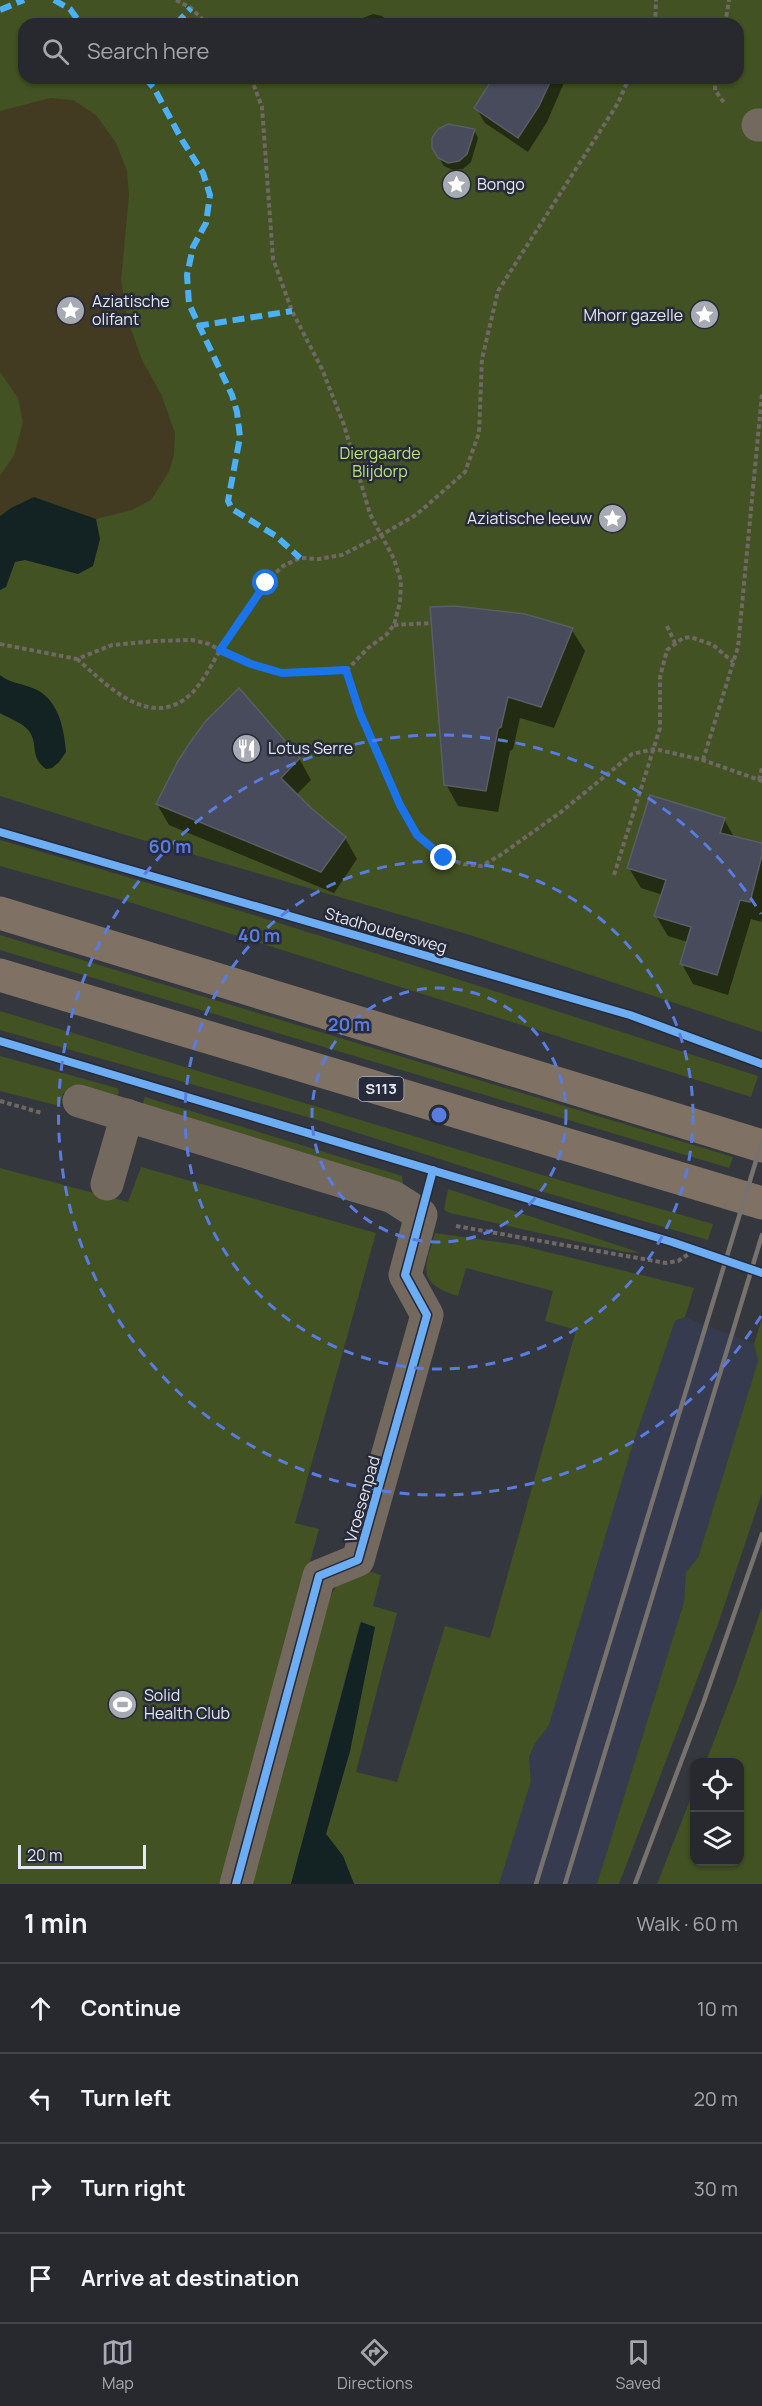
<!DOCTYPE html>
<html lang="en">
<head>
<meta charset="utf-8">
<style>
  :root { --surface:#28292f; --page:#303137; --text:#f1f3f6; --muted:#a5a6aa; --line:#44454b; --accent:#a7aab3 }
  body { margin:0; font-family:Manrope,sans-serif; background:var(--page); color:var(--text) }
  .controls { position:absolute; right:18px; bottom:18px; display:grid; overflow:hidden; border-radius:12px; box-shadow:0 2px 4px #0004 }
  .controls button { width:54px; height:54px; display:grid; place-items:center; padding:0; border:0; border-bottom:2px solid var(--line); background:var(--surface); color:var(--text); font:30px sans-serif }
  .scale { position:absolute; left:18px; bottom:15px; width:128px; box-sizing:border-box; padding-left:6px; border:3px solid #e5e8f2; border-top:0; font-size:16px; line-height:21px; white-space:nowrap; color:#e5e8f2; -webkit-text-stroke:4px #262a39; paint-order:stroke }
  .stop { position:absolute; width:18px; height:18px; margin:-14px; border:4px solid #1a73e8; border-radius:50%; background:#fff }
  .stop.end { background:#1a73e8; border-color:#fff; box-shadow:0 2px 6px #0008 }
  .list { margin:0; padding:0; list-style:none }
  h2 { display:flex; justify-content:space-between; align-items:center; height:78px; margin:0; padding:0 24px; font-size:26px }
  h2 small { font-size:20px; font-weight:400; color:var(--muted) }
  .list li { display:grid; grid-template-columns:39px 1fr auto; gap:18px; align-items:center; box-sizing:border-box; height:90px; padding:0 24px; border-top:2px solid var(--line) }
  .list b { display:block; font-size:22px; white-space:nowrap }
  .list em { font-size:20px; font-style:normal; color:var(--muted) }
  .icon { flex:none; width:33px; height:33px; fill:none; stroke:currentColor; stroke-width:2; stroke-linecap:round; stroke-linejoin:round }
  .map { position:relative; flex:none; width:762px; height:1884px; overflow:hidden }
  .search { position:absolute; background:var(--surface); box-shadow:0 2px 4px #0004; left:18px; right:18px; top:18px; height:66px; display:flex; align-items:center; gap:15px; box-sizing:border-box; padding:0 21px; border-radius:18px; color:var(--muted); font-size:22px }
  .sheet { height:438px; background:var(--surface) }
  nav { display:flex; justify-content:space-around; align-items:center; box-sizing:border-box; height:84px; border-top:2px solid var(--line); background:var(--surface); font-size:16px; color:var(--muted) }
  nav a { display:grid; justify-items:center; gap:3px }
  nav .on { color:var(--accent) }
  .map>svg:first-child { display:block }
  .built { fill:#373b4f }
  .green { fill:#425222; fill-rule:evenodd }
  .sand { fill:#423b21 }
  .water { fill:#132223 }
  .shadow { fill:#0007 }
  .building { fill:#484b5b; stroke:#5b5d64; stroke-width:1.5 }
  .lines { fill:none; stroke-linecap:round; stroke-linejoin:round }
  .path { stroke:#6f6864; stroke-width:4; stroke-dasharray:4.5 3; stroke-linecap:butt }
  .minor { stroke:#74695e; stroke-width:33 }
  .major { stroke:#7f7264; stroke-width:33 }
  .rail { stroke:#77726d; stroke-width:4.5 }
  .quiet { stroke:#4cb0f7; stroke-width:6; stroke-dasharray:12 6; stroke-linecap:butt }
  .cycleway-casing { stroke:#262a39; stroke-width:11 }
  .cycleway { stroke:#6dadf4; stroke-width:8 }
  .route { stroke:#1a73e8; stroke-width:8 }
  .ring { fill:none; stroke:#597ce0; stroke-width:3; stroke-dasharray:10 8 }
  .labels { text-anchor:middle; stroke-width:5; stroke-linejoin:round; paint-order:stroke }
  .shield { fill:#262a39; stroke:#acafba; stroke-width:1.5 }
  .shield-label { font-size:15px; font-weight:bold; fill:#e5e8f2 }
  .poi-label { font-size:16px; fill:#e5e8f2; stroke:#262a39; text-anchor:start }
  .park-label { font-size:16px; fill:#bde27a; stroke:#262a39 }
  .street-label { font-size:16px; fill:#e5e8f2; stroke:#262a39 }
  .centre { fill:#597ce0; stroke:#262a39; stroke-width:3 }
  .ring-label { font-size:18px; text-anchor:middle; font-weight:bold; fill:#597ce0; stroke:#262a39; stroke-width:5; stroke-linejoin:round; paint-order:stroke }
</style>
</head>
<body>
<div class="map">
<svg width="762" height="1884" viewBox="0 0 762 1884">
  <rect width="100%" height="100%" fill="#35373f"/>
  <path class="built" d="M685,1317L754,1344L758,1361L698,1558L686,1572L684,1602L597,1884H499L531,1781L529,1757L533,1745L549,1725L632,1447L675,1321Z"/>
  <g class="green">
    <path d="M0,0H762V1032L470,935L129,836L0,796ZM24,24H738V78H24Z"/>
    <path d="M0,840C255,912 506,995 758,1076L751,1097L129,902L0,866Z"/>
    <path d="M0,935L733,1157L729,1168L0,950Z"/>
    <path d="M0,1011L542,1175L713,1224L708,1240L537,1190L311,1118L0,1030Z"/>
    <path d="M0,1056L117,1088L119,1091L116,1100L67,1092L63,1093L60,1106L0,1091Z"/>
    <path d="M145,1097L402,1176L403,1185L141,1108Z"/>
    <path d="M141,1167L376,1233L295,1523L319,1529L222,1884H0V1168L128,1202Z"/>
    <path d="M448,1189L641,1253L625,1252L450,1213L444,1210Z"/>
    <path d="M435,1233L519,1245L694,1288L685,1317L675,1321L632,1447L549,1725L534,1745L529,1757L531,1781L499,1884H354L343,1856L326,1834L350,1751L375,1627L360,1623L291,1884H252L330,1597C349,1566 346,1565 381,1575L373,1606L397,1613L356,1772L397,1782L445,1626L490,1638L576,1330L545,1321L553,1291L466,1268L458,1296C415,1283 425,1268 435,1233Z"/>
    <path d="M762,1318V1493L717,1627L619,1884H597L684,1602L686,1572L698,1558L758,1361L754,1344Z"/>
    <path d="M762,1607V1884H657L694,1790V1862H740V1762H706L736,1683Z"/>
  </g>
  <path class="sand" d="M51,98L73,100L96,115L116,143L127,171L129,195L121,280L127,318L142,360L161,394L175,433L174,454L169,472L151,500L132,510L96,519L34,497L11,508L0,516V475L14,456L23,422L18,398L0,372V111Z"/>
  <g class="water">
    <path d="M34,497L96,519L100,539L93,566L78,574L25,560L15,562L6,587L0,590V516L11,508Z"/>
    <path d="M0,675C10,683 19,683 30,687C58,696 64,727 66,752L59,762L52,768L46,769C29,756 39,745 29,731C22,722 10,719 0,713Z"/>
    <path d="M361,1622L375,1627L350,1751L326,1834L343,1856L354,1884H291Z"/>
  </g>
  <g class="shadow">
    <path d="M373,14L382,16L391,24H359L363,18Z"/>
    <path d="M494,78H566L547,122L528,152L485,123L476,108Z"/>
    <path d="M474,130L478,138L471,162L463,169L453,170L444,166L433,148Z"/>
    <path d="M432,608L572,630L585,651L554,728L520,718L513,749L510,751L498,812L458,806L446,784Z"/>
    <path d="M299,758L311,780L296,795L345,838L357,859L334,893L169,825L157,804Z"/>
    <path d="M724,819L734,837L762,844V918L761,922L751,919L728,995L693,984L682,964L688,942L668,936L656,916L663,895L641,888L629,868Z"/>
  </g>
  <g class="building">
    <path d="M493,78H552L539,106L518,138L474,108Z"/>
    <path d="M448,124L475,129L467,154L459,161L448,163L438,158L432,148V138L438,129Z"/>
    <path d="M455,606L525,614L573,628L541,707L508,697L501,727L498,729L486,791L444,785L430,607Z"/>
    <path d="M239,688L300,758L281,778L311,808L346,837L321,872L156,804L178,761L191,741L205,722Z"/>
    <path d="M650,795L725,818L720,833L762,843V855L750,902L740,900L717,975L680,964L691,927L654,916L666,880L627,868Z"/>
  </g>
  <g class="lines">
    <g class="path">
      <path d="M176,0L191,8L207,24"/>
      <path d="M655,24L656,0"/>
      <path d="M725,24L729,0"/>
      <path d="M251,78L262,107L273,259L292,311L322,369L344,425L370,514L394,559L401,581L400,602L394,625L386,635L368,648L346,671L360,713L400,805L417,835L444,858L464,864L481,866L499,856L561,812L632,754L655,749L703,760L762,781"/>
      <path d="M715,78V90L725,104"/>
      <path d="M394,625L431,623"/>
      <path d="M667,626L675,643"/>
      <path d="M0,644L77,659L112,645L156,641L192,640L209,644L220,650L265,583L283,566L300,558L319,559L342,555L381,535L416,515L465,472L479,433L482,359L498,291L618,103L629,78"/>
      <path d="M77,659C105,683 145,727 185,699C200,688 211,666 220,650L251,664L281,673L346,671"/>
      <path d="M703,760L738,647L762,394"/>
      <path d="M759,780L762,768"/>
      <path d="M614,875L660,728V677L667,650L683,638L691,637L713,645L733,662"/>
      <path d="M0,1101L42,1113"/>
      <path d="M456,1226L666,1263L678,1261L695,1250"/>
    </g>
    <g class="minor">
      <path d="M758,125H762"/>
      <path d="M79,1101L393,1197L421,1215L405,1275L427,1315L358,1560L319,1576L236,1884"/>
      <path d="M107,1184L127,1115"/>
    </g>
    <g class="major">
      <path d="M0,913L762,1146"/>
      <path d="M0,975L762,1203"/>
    </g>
    <g class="rail">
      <path d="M536,1884L762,1141"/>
      <path d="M565,1884L762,1235"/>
      <path d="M635,1884L704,1701L762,1534"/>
    </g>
    <g class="quiet">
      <path d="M54,0L70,9L81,24"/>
      <path d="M0,10L24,0"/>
      <path d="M176,24L191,8"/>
      <path d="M145,78L154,88L182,140L203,173L210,195L206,223L193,247L187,275L189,304L232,395L237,412L240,437L228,501L232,509L276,536L300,558"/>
      <path d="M197,326L292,311"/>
    </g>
    <defs>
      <g id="cycleway">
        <path d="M0,832L630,1015L762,1064"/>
        <path d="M0,1041L672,1242L762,1273"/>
        <path d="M236,1884L319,1576L358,1560L427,1315L405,1275L433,1170"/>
      </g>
    </defs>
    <use href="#cycleway" class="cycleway-casing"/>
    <use href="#cycleway" class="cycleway"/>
  </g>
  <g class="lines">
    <path class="route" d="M266,583L220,650L251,664L282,673L346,670L360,713L400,805L417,835L444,858"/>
  </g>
  <g class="ring">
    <circle cx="439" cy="1115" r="127"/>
    <circle cx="439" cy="1115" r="254"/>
    <path d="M761 1316A380 380 0 1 1 761 914"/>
  </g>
  <defs>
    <symbol id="sight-disc" viewBox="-11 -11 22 22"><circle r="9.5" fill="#a7aab3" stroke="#262a39"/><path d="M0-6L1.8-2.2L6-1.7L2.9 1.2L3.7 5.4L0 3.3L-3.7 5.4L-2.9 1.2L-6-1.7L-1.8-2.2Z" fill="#fff"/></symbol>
    <symbol id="restaurant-disc" viewBox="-11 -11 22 22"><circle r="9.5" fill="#a7aab3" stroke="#262a39"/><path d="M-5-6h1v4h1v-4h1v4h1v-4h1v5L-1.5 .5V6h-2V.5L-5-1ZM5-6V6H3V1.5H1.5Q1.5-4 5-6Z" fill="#fff"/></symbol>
    <symbol id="stadium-disc" viewBox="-11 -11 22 22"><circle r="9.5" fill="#a7aab3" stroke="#262a39"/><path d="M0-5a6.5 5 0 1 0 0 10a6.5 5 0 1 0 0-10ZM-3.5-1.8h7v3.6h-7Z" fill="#fff"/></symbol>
  </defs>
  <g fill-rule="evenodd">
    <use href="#sight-disc" x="440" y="168" width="33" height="33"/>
    <use href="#sight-disc" x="54" y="294" width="33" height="33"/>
    <use href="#sight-disc" x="688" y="298" width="33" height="33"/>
    <use href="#sight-disc" x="596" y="502" width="33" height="33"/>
    <use href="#restaurant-disc" x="230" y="732" width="33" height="33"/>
    <use href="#stadium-disc" x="106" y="1688" width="33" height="33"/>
  </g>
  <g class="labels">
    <rect class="shield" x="358.5" y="1077" width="45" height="24" rx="4.5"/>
    <g class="shield-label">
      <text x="381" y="1094">S113</text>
    </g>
    <g class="poi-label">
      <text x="477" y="190">Bongo</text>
      <text x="92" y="307">Aziatische<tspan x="92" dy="18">olifant</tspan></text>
      <text x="683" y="321" text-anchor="end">Mhorr gazelle</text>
      <text x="592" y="524" text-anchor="end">Aziatische leeuw</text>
      <text x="268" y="754">Lotus Serre</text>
      <text x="144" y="1701">Solid<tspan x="144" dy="18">Health Club</tspan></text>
    </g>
    <g class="park-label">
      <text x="380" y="459">Diergaarde<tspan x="380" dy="18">Blijdorp</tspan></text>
    </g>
    <g class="street-label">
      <text transform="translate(386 930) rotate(16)" y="6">Stadhoudersweg</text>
      <text transform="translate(362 1499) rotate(-74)" y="6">Vroesenpad</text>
    </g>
  </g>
  <circle cx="439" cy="1115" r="9" class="centre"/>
  <g class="ring-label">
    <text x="170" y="853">60 m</text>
    <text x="259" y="942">40 m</text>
    <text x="349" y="1031">20 m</text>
  </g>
</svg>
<div class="controls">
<button><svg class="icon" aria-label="locate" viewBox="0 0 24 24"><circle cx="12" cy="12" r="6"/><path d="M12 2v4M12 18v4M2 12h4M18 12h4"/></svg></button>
<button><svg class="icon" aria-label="layers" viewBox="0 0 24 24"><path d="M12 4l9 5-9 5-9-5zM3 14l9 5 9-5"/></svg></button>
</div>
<div class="scale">20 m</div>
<div class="stop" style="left:266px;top:583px"></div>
<div class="stop end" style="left:444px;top:858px"></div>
<div class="search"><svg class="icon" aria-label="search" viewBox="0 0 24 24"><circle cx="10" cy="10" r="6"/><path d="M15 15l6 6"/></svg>Search here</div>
</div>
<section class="sheet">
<h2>1 min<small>Walk · 60 m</small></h2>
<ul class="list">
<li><svg class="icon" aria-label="ahead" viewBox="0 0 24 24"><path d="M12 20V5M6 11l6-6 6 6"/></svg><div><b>Continue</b></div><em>10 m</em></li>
<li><svg class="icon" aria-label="left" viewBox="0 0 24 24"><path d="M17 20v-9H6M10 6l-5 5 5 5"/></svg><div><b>Turn left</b></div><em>20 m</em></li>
<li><svg class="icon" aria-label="right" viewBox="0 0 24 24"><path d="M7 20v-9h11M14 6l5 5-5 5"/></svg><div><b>Turn right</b></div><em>30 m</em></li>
<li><svg class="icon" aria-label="arrive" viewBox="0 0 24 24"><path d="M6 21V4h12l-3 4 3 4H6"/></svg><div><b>Arrive at destination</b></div></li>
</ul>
</section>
<nav>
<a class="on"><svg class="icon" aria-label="map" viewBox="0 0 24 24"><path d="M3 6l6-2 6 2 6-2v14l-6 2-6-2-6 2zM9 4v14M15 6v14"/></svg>Map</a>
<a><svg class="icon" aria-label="directions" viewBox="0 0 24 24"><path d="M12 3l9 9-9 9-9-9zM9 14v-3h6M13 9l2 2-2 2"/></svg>Directions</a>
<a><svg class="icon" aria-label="saved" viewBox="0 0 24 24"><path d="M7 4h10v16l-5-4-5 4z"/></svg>Saved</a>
</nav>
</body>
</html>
